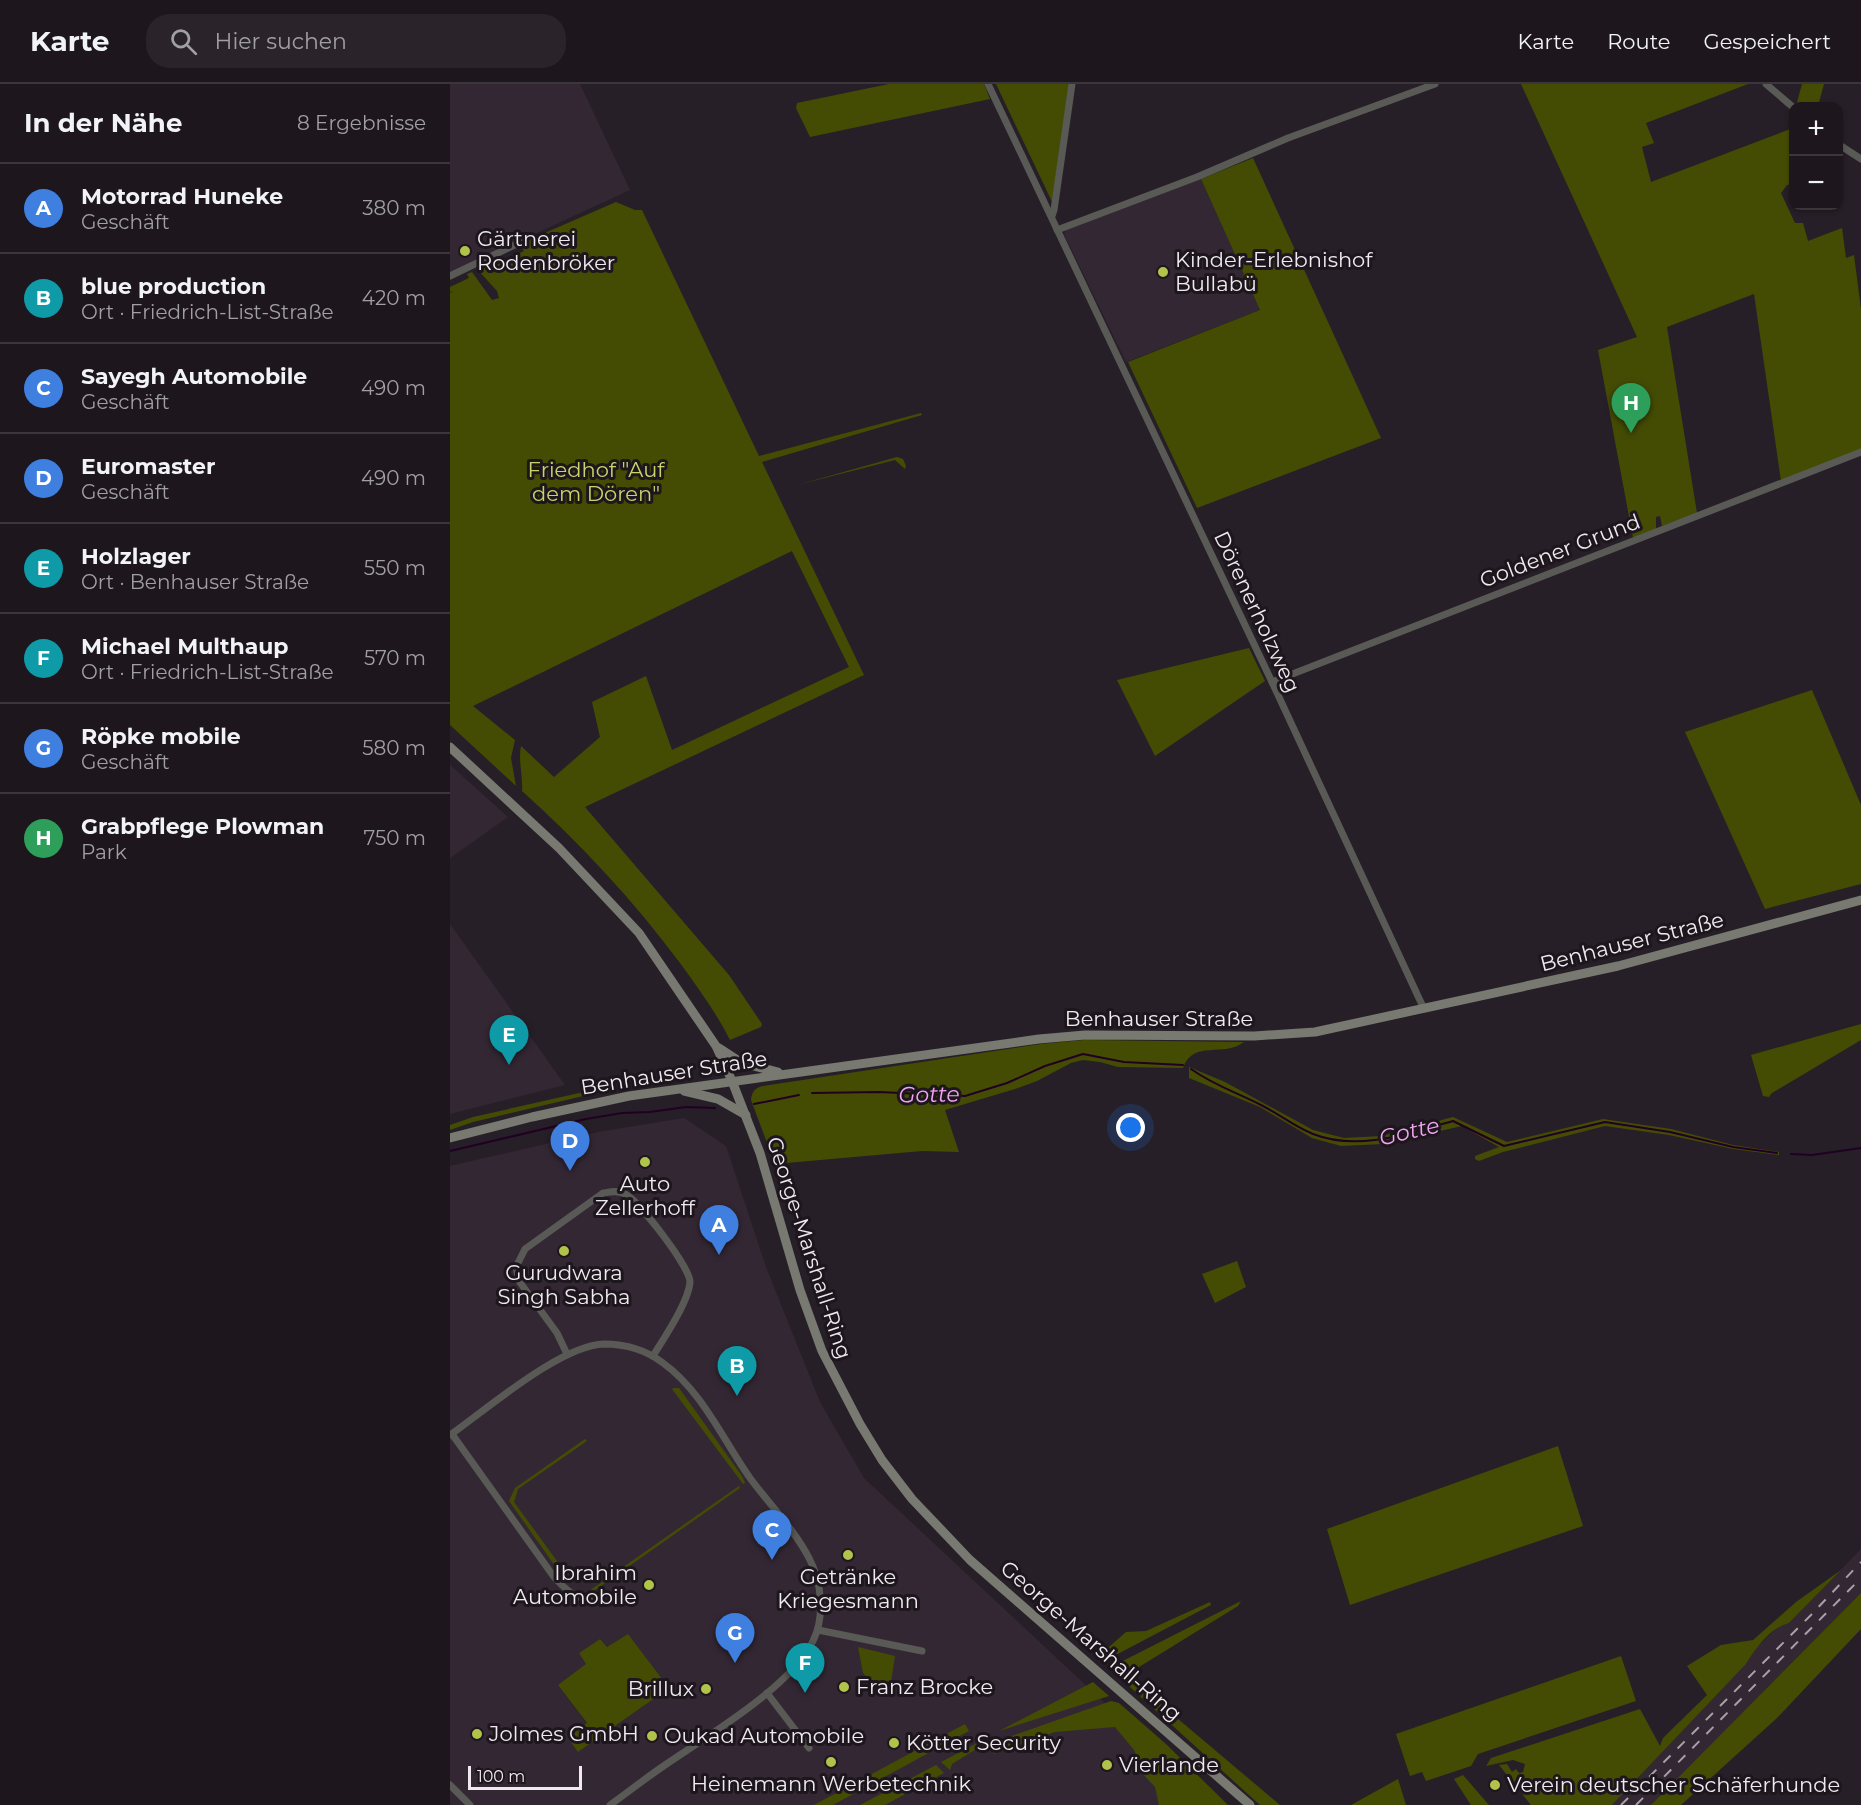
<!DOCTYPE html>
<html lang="de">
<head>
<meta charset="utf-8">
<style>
  :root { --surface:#1d171d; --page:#2a242a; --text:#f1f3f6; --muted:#a09fa4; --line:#3b363b; --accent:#b2c34c }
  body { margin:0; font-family:Montserrat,sans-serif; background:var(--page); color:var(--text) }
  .controls { position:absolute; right:18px; top:18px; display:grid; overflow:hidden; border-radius:12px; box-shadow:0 2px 4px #0004 }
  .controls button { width:54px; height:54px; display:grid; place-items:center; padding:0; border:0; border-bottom:2px solid var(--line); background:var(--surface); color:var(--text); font:30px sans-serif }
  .scale { position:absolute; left:18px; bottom:15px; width:114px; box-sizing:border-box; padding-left:6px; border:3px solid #efeaef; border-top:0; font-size:16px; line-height:21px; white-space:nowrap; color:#efeaef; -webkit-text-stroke:4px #1d161d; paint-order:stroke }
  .you { position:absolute; left:681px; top:1044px; width:21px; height:21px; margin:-15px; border:4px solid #fff; border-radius:50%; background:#1a73e8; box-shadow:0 0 0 9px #1a73e833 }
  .badge { display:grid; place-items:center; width:39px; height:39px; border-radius:50%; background:var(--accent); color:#fff; font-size:20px; font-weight:700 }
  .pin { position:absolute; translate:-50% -50px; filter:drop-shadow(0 2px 3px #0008) }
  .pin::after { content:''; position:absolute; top:32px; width:21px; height:18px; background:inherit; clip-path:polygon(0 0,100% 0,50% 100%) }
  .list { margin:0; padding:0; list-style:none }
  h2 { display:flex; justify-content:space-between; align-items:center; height:78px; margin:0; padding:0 24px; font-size:26px }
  h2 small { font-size:20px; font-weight:400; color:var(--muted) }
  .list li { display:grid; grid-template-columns:39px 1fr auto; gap:18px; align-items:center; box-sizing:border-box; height:90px; padding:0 24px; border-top:2px solid var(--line) }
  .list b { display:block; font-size:22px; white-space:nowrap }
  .list p { margin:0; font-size:20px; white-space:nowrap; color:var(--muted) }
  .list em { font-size:20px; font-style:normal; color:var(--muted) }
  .icon { flex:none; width:33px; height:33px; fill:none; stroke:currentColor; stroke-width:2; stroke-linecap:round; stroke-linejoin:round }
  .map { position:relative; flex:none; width:1411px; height:1721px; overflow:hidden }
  header { display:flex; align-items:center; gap:36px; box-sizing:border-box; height:84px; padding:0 30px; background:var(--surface); border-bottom:2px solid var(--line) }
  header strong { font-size:28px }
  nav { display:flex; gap:33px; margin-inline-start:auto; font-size:21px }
  .search { width:420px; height:54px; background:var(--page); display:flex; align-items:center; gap:15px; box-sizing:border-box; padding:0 21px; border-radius:24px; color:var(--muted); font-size:22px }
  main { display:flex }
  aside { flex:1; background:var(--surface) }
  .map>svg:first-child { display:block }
  .built { fill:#332733; fill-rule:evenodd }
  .green { fill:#444c04 }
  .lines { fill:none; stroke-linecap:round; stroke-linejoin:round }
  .stream { stroke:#210023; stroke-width:2 }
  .minor { stroke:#595a55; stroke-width:7 }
  .secondary { stroke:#787971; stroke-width:9 }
  .rail { stroke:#a7a1a7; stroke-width:2; stroke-dasharray:10 10; stroke-linecap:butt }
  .poi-dot { fill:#b2c34c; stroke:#1d161d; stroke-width:2 }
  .labels { text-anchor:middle; stroke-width:6; stroke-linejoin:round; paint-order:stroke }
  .poi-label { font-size:21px; fill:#efeaef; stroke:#1d161d; text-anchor:start }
  .park-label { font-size:21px; fill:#c5d569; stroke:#1d161d }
  .street-label { font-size:21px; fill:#efeaef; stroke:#1d161d }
  .water-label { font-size:22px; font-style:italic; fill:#f2a5f2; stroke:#1d161d }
</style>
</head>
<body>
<header>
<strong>Karte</strong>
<div class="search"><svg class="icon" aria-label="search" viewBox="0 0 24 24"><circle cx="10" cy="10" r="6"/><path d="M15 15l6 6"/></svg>Hier suchen</div>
<nav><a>Karte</a><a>Route</a><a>Gespeichert</a></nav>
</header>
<main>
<aside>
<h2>In der Nähe<small>8 Ergebnisse</small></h2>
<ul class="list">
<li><span class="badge" style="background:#3f7fe0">A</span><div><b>Motorrad Huneke</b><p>Geschäft</p></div><em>380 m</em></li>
<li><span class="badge" style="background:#0f9aa8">B</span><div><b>blue production</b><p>Ort · Friedrich-List-Straße</p></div><em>420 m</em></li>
<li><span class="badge" style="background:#3f7fe0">C</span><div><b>Sayegh Automobile</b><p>Geschäft</p></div><em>490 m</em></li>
<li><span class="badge" style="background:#3f7fe0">D</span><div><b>Euromaster</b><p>Geschäft</p></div><em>490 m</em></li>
<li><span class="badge" style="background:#0f9aa8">E</span><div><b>Holzlager</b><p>Ort · Benhauser Straße</p></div><em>550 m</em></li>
<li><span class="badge" style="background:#0f9aa8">F</span><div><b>Michael Multhaup</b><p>Ort · Friedrich-List-Straße</p></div><em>570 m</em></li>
<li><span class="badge" style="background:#3f7fe0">G</span><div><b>Röpke mobile</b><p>Geschäft</p></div><em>580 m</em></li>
<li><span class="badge" style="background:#2e9e5b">H</span><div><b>Grabpflege Plowman</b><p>Park</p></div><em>750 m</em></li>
</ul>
</aside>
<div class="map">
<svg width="1411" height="1721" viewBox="0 0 1411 1721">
  <rect width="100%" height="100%" fill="#271f27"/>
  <g class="built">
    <path d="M0,0H130L180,106L0,189Z"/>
    <path d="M751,95L810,226L676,278L614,150L616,146Z"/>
    <path d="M0,681L58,733L0,774Z"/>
    <path d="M0,840L115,1001L0,1030Z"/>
    <path d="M234,1034L276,1062L316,1183L370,1318L414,1394L764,1721H0V1082L148,1048ZM178,1550L219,1604L128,1668L137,1640L108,1601L137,1580L129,1569L150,1555L157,1563Z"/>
    <path d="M1411,1465V1509L1201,1721H1162L1296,1580L1306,1564L1330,1541L1339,1539Z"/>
  </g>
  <g class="green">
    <path d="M439,0H534L540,15L360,53L346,24L347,19Z"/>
    <path d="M546,0H619L602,118L596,105Z"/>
    <path d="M1071,0H1298L1196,39L1204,59L1192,63L1201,98L1343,44V100L1337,101L1331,109L1345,139H1353L1358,157L1392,144L1396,174L1404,171L1411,225V365L1331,397L1304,210L1217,243L1247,429L1212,442L1210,432L1206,433V446L1183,454L1148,266L1187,253Z"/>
    <path d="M1352,0H1374L1368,22H1346Z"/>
    <path d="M803,74L931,354L747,424L678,278L810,226L751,95Z"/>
    <path d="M166,118L185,126H192L309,372L471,329L472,331L312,378L414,591L135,723L279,891L312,940L311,943L280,956C266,928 248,904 230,879C183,816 130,759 72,707C73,691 68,677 71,662L104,693L150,653L142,618L196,592L222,666L399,583L342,467L23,622L65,656L61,674L66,702L0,641V209L4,207L0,208V203L19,194L17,190L22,188L42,216L49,214L47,207L27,185L33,182L36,186L74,167L70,160L74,158Z"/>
    <path d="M447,373L453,375L456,382L455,385L445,376L347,401Z"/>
    <path d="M799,564L815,597L705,672L667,596Z"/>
    <path d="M1362,606L1411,721V800L1315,825L1235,648Z"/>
    <path d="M1411,940V956L1322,1009L1319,1013L1313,1012L1301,971Z"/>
    <path d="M634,956L794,958C774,974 743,955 733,984L668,983L650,978L633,976L621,979L587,997L565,1005L495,1026L509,1068L472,1067L325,1080L301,1016C302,1007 305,1004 313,1002L591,960Z"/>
    <path d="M739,983L775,998L863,1046L894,1054L932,1052L1003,1033L1057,1058L1153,1035L1221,1045L1283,1061L1329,1068V1071L1283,1065L1219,1051L1155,1042L1053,1068L1029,1077L1025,1075V1072L1049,1063L1012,1042L933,1060L891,1062L862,1054L810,1023L739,994Z"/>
    <path d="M147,1005L154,1006L146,1009L23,1038L0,1046V1041L23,1033Z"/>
    <path d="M787,1177L796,1203L765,1219L752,1190Z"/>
    <path d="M224,1304H229L292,1392L295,1399L293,1400L222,1305Z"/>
    <path d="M135,1355L137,1357L68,1405L64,1418L120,1495L115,1496L59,1417L65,1404Z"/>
    <path d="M1108,1362L1133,1442L900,1521L877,1445Z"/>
    <path d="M289,1402L290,1404L141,1509L139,1507Z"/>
    <path d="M1391,1486L1339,1539C1320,1544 1306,1564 1296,1580L1162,1721H1081L1049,1681L1057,1680L1062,1688L1066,1685L1069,1689L1073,1688L1075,1680L1063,1676L1036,1682L1041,1674L1190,1625L1210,1662L1213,1654L1257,1611L1237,1582L1271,1561L1303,1556L1346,1518Z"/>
    <path d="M1411,1509V1545L1327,1634L1231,1721H1201Z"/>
    <path d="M791,1517L788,1522L676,1591L830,1721H810L659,1584Z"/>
    <path d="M760,1518L761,1521L658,1575L651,1570L676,1548L696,1547Z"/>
    <path d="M178,1550L219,1604L128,1668L118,1654L137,1639L108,1601L136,1580L129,1569L150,1555L157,1563Z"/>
    <path d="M408,1563L445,1572L441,1598L421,1597L413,1589Z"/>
    <path d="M1171,1572L1186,1617L1028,1670L1021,1682L976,1697L972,1688L960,1692L946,1650Z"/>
    <path d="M643,1598L659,1612L549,1647Z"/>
    <path d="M661,1617L669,1619L716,1660L778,1721H709L705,1703L690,1687L689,1676L684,1666L665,1643L605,1648L544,1670L536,1659L502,1680L500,1686L491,1678L535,1655L545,1658Z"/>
    <path d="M515,1640L519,1647L383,1721H364Z"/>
    <path d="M486,1681L494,1689L435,1721H410Z"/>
    <path d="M1013,1691L1039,1721H1021L1004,1695Z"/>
    <path d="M948,1695L956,1721H901Z"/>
  </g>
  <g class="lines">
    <g class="stream">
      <path d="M741,985C765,1002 786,1008 811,1021C829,1030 845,1043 863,1050C909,1068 959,1049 1003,1037L1054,1062L1155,1038L1220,1048L1283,1063L1327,1069"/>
      <path d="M362,1009L429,1008L515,1012L557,999L595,982L633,970L674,978L733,981"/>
      <path d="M304,1020L349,1011"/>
      <path d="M0,1067L136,1035L172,1029L200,1028L236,1023L265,1024"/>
      <path d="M1341,1070L1362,1071L1411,1064"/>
    </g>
    <g class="minor">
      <path d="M538,0L822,598L974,925"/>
      <path d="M1316,0L1344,24"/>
      <path d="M1388,60L1411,75"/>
      <path d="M602,132L604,126L622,0"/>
      <path d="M607,146L747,93L838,54L985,0"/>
      <path d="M0,192L73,157"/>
      <path d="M822,598L1411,368"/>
      <path d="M117,1270L107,1249L69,1197L66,1183L75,1165L153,1109C160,1108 168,1106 175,1110C189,1117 240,1183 240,1198C239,1217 214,1254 203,1272"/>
      <path d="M2,1350L104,1493C115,1505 124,1513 140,1517"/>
      <path d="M0,1351C37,1325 111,1261 154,1260C175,1260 196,1266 213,1279C252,1307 273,1356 300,1394C319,1420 344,1445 359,1474C372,1498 375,1533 363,1557C341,1603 257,1652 215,1681C196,1694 178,1708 160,1721"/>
      <path d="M368,1546L472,1567"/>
      <path d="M317,1609L359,1664"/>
      <path d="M0,1701L20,1721"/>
    </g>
    <g class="secondary">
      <path d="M0,663L109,764L189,849L266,962L282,997L310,1069L350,1206L372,1267L410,1340L432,1376L462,1415L520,1476L800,1721"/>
      <path d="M269,964L292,979L328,988"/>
      <path d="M234,1007L268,1015L296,1031"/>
      <path d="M0,1054L82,1033L179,1012L589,955L635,951L804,952L865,948L1168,882L1411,816"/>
    </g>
    <g class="rail">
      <path d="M1171,1721L1361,1531L1411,1478"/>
      <path d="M1186,1721L1411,1494"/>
    </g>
  </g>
  <g class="poi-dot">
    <circle cx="15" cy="167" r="6"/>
    <circle cx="713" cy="188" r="6"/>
    <circle cx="195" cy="1078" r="6"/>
    <circle cx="114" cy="1167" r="6"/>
    <circle cx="398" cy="1471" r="6"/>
    <circle cx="199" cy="1501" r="6"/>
    <circle cx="394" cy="1603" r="6"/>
    <circle cx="256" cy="1605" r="6"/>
    <circle cx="27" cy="1650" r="6"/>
    <circle cx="202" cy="1652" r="6"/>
    <circle cx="444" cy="1659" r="6"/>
    <circle cx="381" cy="1678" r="6"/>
    <circle cx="657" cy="1681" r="6"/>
    <circle cx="1045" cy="1701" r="6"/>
  </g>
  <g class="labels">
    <g class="poi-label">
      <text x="27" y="162">Gärtnerei<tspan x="27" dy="24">Rodenbröker</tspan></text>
      <text x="725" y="183">Kinder-Erlebnishof<tspan x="725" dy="24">Bullabü</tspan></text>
      <text x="195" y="1107" text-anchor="middle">Auto<tspan x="195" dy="24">Zellerhoff</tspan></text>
      <text x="114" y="1196" text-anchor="middle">Gurudwara<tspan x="114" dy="24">Singh Sabha</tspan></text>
      <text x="187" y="1496" text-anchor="end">Ibrahim<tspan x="187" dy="24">Automobile</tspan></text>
      <text x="398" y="1500" text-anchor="middle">Getränke<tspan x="398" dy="24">Kriegesmann</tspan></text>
      <text x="406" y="1610">Franz Brocke</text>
      <text x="244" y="1612" text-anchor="end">Brillux</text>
      <text x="39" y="1657">Jolmes GmbH</text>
      <text x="214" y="1659">Oukad Automobile</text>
      <text x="456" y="1666">Kötter Security</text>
      <text x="669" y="1688">Vierlande</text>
      <text x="381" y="1707" text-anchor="middle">Heinemann Werbetechnik</text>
      <text x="1057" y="1708">Verein deutscher Schäferhunde</text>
    </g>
    <g class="park-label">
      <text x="146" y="393">Friedhof "Auf<tspan x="146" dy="24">dem Dören"</tspan></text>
    </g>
    <g class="street-label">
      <text transform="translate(1110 467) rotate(-21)" y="7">Goldener Grund</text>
      <text transform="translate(807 528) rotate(65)" y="7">Dörenerholzweg</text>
      <text transform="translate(1182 858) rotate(-14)" y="7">Benhauser Straße</text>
      <text x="709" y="942">Benhauser Straße</text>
      <text transform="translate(224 989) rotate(-9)" y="7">Benhauser Straße</text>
      <text transform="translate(359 1164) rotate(72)" y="7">George-Marshall-Ring</text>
      <text transform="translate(641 1557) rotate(41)" y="7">George-Marshall-Ring</text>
    </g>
    <g class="water-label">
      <text transform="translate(479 1010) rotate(-1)" y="8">Gotte</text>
      <text transform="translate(959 1047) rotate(-13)" y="8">Gotte</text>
    </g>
  </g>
</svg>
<div class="controls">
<button>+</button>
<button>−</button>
</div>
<div class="scale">100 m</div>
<div class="you"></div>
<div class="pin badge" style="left:269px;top:1171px;background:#3f7fe0">A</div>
<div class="pin badge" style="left:287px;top:1312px;background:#0f9aa8">B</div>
<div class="pin badge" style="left:322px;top:1476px;background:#3f7fe0">C</div>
<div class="pin badge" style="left:120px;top:1087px;background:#3f7fe0">D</div>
<div class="pin badge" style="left:59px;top:981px;background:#0f9aa8">E</div>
<div class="pin badge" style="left:355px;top:1609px;background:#0f9aa8">F</div>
<div class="pin badge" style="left:285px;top:1579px;background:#3f7fe0">G</div>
<div class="pin badge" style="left:1181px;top:349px;background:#2e9e5b">H</div>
</div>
</main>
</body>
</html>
